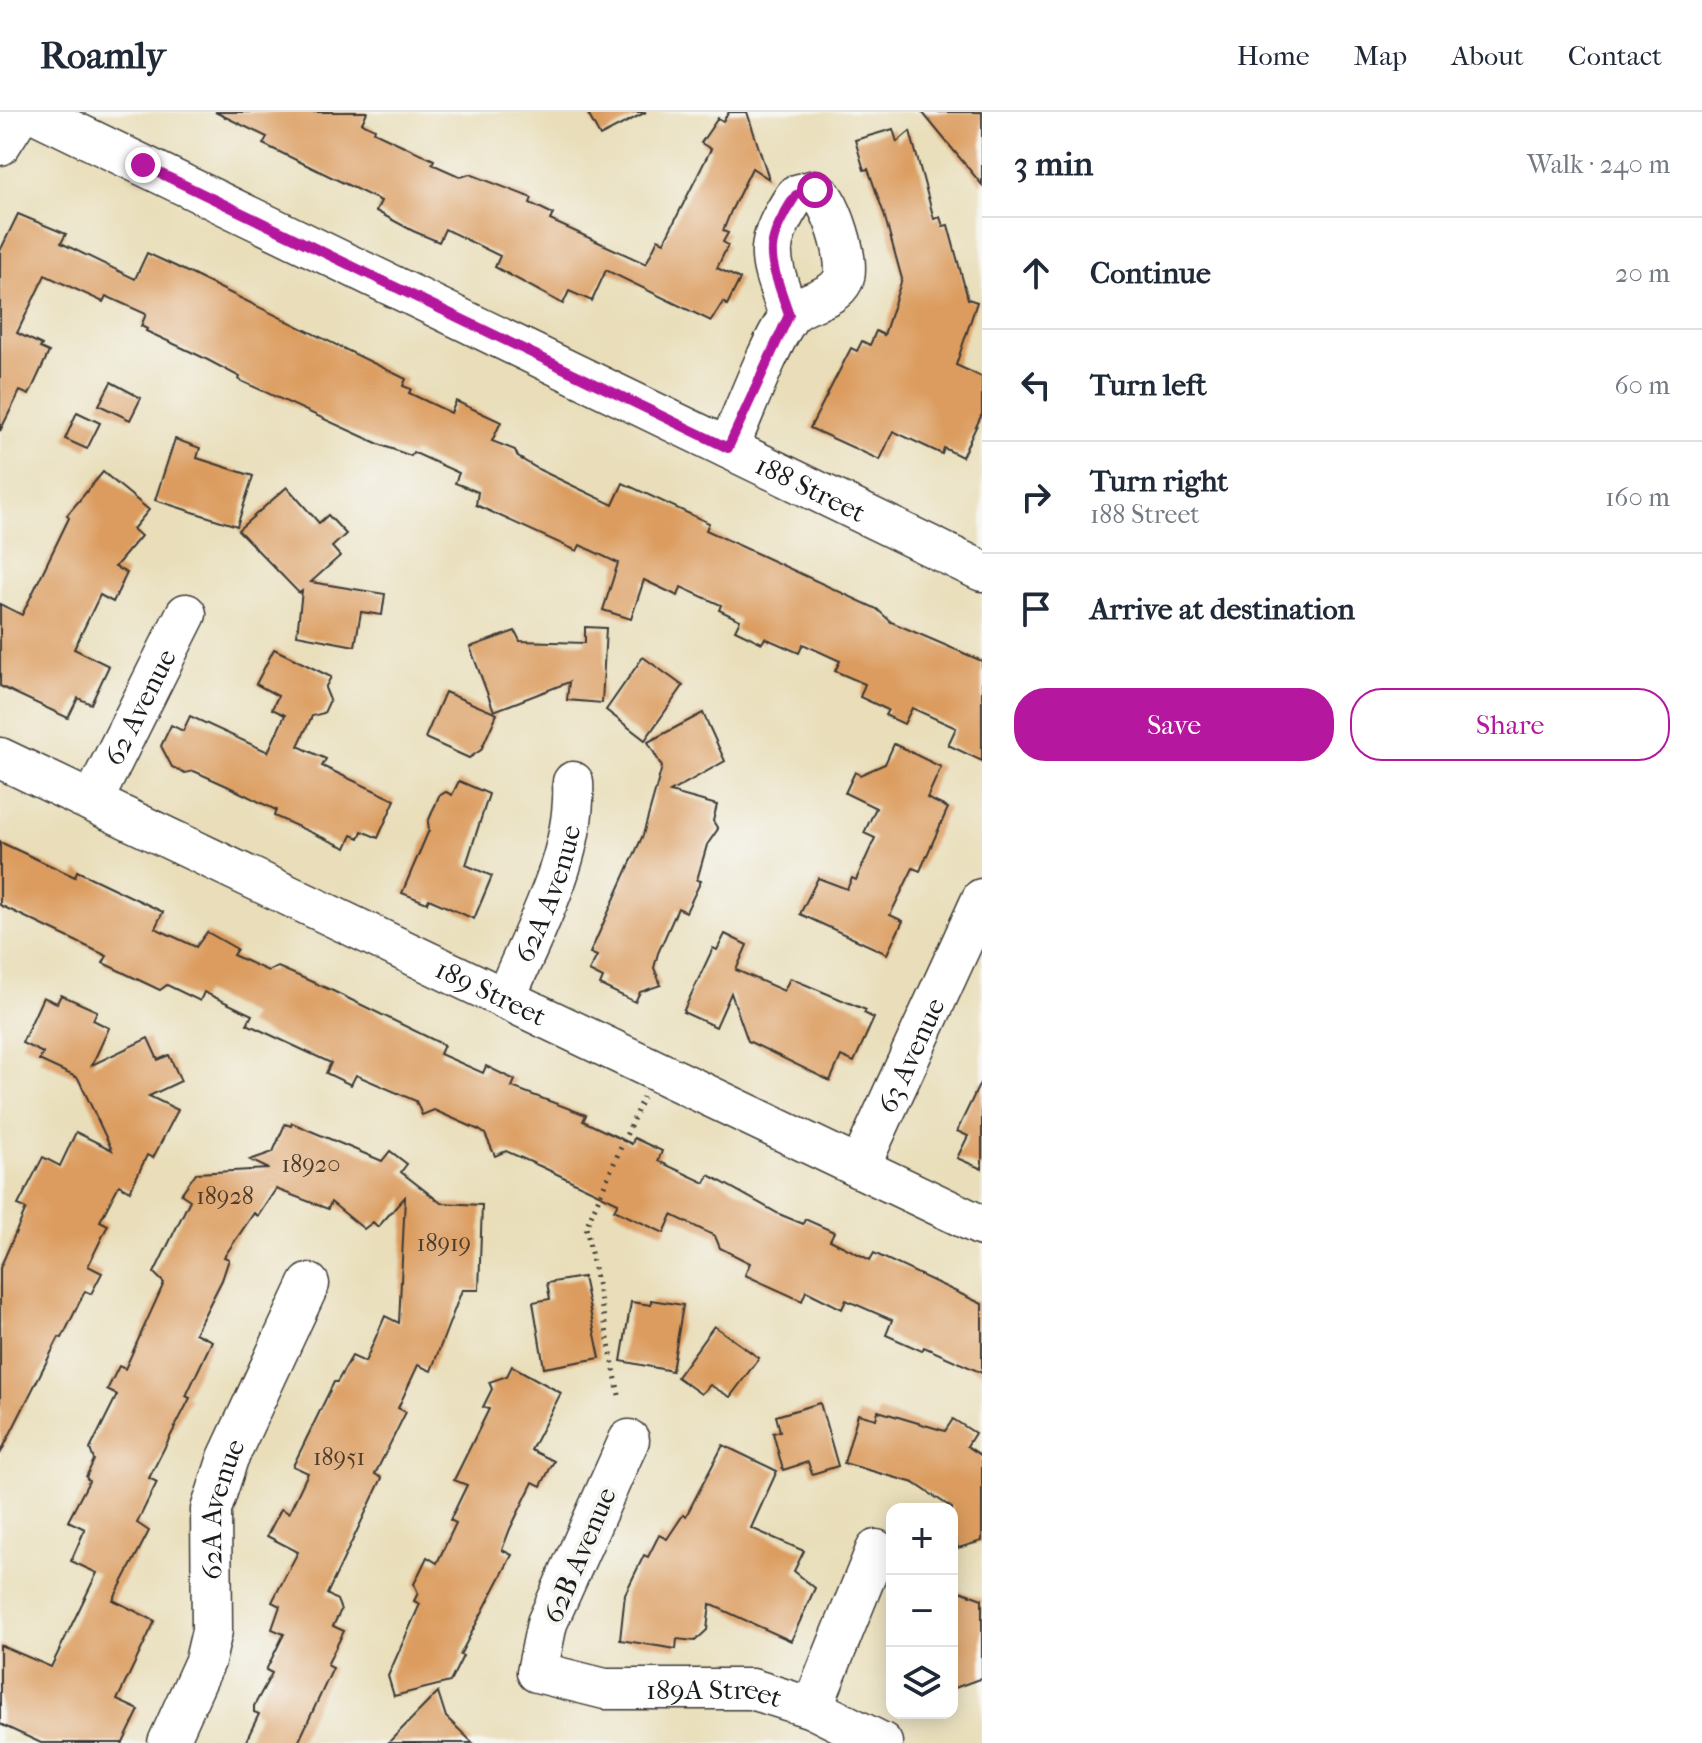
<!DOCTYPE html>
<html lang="en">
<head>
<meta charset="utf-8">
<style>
  :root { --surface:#fff; --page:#f6f6f7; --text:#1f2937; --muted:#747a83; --line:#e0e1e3; --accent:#b5179e }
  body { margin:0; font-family:"IM FELL French Canon",serif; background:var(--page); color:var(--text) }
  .controls { position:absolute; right:24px; bottom:24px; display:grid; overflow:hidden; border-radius:16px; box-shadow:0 4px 20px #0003 }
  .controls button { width:72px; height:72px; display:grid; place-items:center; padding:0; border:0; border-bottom:2px solid var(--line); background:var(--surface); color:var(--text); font:40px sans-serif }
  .stop { position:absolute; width:24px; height:24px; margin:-18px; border:6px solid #b5179e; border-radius:50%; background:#fff }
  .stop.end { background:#b5179e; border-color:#fff; box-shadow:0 2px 8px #0008 }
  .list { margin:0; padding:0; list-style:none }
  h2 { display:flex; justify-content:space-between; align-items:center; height:104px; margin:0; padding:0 32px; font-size:34px }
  h2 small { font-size:26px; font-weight:400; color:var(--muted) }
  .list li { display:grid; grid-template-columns:52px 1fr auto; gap:24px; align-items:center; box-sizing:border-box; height:112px; padding:0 32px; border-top:2px solid var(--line) }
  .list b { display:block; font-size:30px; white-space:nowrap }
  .list p { margin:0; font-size:26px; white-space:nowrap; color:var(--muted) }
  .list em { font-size:26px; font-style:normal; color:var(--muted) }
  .actions { display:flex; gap:16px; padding:24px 32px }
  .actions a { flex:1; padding:18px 0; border:2px solid var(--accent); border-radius:32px; text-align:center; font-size:28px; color:var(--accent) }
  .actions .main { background:var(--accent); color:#fff }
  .icon { flex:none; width:44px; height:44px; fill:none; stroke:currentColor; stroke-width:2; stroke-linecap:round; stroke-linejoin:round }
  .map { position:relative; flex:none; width:982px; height:1631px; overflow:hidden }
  header { display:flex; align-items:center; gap:48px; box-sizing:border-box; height:112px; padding:0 40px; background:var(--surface); border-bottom:2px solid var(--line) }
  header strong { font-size:38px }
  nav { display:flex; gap:44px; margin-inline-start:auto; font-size:28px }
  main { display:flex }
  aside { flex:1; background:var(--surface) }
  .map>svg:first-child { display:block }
  .building { fill:#dc9c5f }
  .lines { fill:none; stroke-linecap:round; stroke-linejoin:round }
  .minor-casing { stroke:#3b3934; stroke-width:43 }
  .path { stroke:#3b3934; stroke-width:5; stroke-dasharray:2 6; stroke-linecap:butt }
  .minor { stroke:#fff; stroke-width:40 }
  .route { stroke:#b5179e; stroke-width:10 }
  .labels { text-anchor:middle; stroke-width:8; stroke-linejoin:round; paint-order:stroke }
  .number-label { font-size:24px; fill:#4c3c2d }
  .street-label { font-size:28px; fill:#1c1c1c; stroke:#f6f6f2 }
</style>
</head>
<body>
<header>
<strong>Roamly</strong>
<nav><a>Home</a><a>Map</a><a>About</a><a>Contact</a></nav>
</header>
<main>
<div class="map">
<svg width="982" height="1631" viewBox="0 0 982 1631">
  <rect width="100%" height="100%" fill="#f6f6f2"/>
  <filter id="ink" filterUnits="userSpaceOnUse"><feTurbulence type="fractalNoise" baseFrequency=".0125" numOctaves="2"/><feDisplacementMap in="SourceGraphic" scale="16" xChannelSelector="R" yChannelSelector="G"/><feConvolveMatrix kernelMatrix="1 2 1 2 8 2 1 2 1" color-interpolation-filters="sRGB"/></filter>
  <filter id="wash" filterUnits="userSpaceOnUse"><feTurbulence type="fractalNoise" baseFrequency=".006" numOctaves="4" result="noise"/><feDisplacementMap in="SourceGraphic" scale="32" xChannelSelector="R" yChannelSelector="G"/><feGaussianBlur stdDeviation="1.8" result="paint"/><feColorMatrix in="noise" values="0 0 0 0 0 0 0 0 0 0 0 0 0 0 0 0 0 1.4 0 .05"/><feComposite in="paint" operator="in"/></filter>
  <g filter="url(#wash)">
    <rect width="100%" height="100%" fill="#e9deb9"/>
    <g id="blocks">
      <g class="building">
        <path d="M215,0H367L362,11L375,17L374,20L434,48L432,52L461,65L470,62L532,86L530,91L553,102L550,108L646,152L658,127L664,130L711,37L701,31L718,6L723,9L729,0H747L769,67L752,56L731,99L723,119L728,121L723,130L728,133L717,156L740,167L727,193L723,190L711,209L606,158L592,189L569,179L563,192L495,155L500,144L445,117L439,130L413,119L376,99L381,89L263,32L267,25Z"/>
        <path d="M587,0H646L600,24Z"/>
        <path d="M922,0H982V73Z"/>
        <path d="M893,17L897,30L910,19L934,107L940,105L943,114L948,113L968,187L977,190L956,253L982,265V302L962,345L944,336L942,342L893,319L880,348L810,316L851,236L857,239L862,229L870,233L876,219L884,223L902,167L884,102L868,57L864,58L855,28Z"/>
        <path d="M18,102L66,122L61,131L135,167L147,141L175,154L406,267L403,274L411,277L409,281L451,301L456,289L501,310L492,329L515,338L518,345L540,358L613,393L623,371L709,411L706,418L877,497L891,510L982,549V649L948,633L956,616L912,596L904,612L885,603L888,598L860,585L865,572L835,559L840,549L803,532L799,541L765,526L762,531L735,518L740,508L719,498L721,493L681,475L678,484L644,468L631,507L603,498L618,451L580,433L577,439L476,393L478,380L455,371L459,361L413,340L411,344L381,333L239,268L240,265L202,245L146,219L147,217L141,214L146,202L106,184L103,190L45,163L17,221L42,233L40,236L49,240L29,283L20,279L0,319V139Z"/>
        <path d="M111,270L141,286L130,308L99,293Z"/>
        <path d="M77,300L100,311L87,337L65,327Z"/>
        <path d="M175,327L200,336L197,346L253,364L237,414L155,388Z"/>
        <path d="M103,360L149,398L133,417L141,424L115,455L127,461L113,490L100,483L74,537L109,554L91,592L78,586L68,606L0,574V492L22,503L69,406L67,403Z"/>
        <path d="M287,375L319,411L328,403L346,422L332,435L340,444L311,470L385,482L382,503L361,500L355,534L297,523L302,479L299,481L238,418Z"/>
        <path d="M585,515L606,516L602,591L567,588L569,570L494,599L470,535L515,519L520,529L585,531Z"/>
        <path d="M274,537L331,565L325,576L330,588L324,601L312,604L298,634L326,647L322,654L395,688L378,726L362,719L359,726L352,723L346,736L274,704L276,698L227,674L194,659L185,661L172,655L161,634L171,613L183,619L190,604L268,640L285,603L272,597L278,584L256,572Z"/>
        <path d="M643,545L683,574L645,628L606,598Z"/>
        <path d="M445,580L497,602L481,638L469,646L425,626Z"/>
        <path d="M703,601L725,649L670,680L717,693L713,709L718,717L707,733L697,768L701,769L686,800L678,796L658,841L654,856L661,873L640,880L635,890L600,873L603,866L589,859L597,844L590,841L643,723L662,655L648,630Z"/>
        <path d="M894,632L941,655L927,686L948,696L920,759L913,756L890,803L903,809L887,842L800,802L818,766L847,777L852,766L856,768L875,726L864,721L876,696L845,681L855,660L860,663L885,652Z"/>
        <path d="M459,669L489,682L466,753L492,764L474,807L429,787L427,791L402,781L429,718L428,710L439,684L446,680L452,683Z"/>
        <path d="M0,730L75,765L77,759L163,800L155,816L196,835L207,820L237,837L233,843L268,859L278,855L333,879L444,933L440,942L483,961L486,954L515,968L512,975L586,1003L583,1009L632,1032L634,1026L662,1039L658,1049L705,1071L709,1063L779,1102L803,1112L805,1107L834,1120L830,1128L870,1148L874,1141L982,1192V1261L924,1235L922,1239L886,1223L892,1208L846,1188L842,1197L806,1179L802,1189L745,1163L750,1151L720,1136L715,1124L672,1103L664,1121L614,1098L618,1091L542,1055L506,1039L495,1044L485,1022L479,1018L434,998L422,1003L416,989L356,963L351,973L326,961L331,951L247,912L252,903L204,880L200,889L167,873L160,878L103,851L107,844L0,793Z"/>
        <path d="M725,822L747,833L736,858L784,879L790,866L866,898L864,901L874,906L854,950L841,944L830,969L748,929L731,881L716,915L683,900L713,836L717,838Z"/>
        <path d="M61,883L97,899L93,908L109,916L92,953L148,926L158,948L169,943L181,969L149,984L178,998L153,1046L147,1043L130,1079L119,1073L100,1109L108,1113L88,1154L102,1161L91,1182L85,1179L62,1226L59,1225L0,1342V1156L26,1097L18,1093L43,1045L60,1054L76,1020L112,1038L78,966L39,948L43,941L22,931L43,885L57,891Z"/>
        <path d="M982,967V1057L957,1046L968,1024L957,1019Z"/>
        <path d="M292,1011L382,1049L390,1039L407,1052L401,1060L441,1091L482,1093L479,1178H462L431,1259L418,1253L398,1296L406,1300L375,1362L382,1366L327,1482L337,1488L341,1498L333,1514L344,1519L327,1553L333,1556L298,1631H245L259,1602L254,1600V1594L272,1561L266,1558L284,1522L272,1517L280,1494L272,1490L298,1440L267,1424L281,1397L289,1401L308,1361L293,1354L334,1270H337L352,1244L365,1250L385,1204L399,1211L405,1085L378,1115L373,1110L364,1117L331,1090L328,1097L276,1077L258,1104L254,1101L224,1145L229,1147L222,1168L195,1221L212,1229L186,1284L190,1286L149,1366L157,1370L137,1411L149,1419L113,1488L155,1509L117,1588L139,1598L123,1631H41L0,1612V1533L51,1555L97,1461L71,1449L85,1417L68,1409L89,1369L86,1365L94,1348L90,1337L117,1283L107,1278L119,1254L125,1257L164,1171L154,1161L190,1088L181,1082L196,1061L269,1057L250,1048L273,1040L285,1012L291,1014Z"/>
        <path d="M583,1165L600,1246L544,1256L533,1190L550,1187L547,1171Z"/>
        <path d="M651,1188L683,1193L672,1259L621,1249L631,1190L651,1193Z"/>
        <path d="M714,1214L759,1246L730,1285L710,1273L701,1282L677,1265Z"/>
        <path d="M512,1254L561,1281L531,1338L554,1349L541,1374L533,1370L510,1417L502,1438L512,1443L460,1543L463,1544L450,1570L394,1584L388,1564L420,1492L414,1489L418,1481L414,1472L427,1445L437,1451L456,1411L450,1408L467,1373L454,1368L489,1297L483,1295L492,1277L489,1270L507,1264Z"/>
        <path d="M820,1291L838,1354L812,1362L808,1350L783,1358L773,1321L780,1319L776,1304Z"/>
        <path d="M878,1299L945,1319L953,1307L975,1321L967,1334L982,1344V1429L958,1436L952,1415V1396L914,1371L844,1351L858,1302L876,1307Z"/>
        <path d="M723,1333L777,1359L751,1416L804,1439L794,1459L815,1476L791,1529L710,1492L707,1518L695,1529L677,1527L676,1537L620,1528L625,1482L644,1443L648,1445L659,1423L667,1427L683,1403L686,1404Z"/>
        <path d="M960,1479L982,1487V1566L952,1577V1501Z"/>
        <path d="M438,1580L446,1605L473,1631H388Z"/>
      </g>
    </g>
  </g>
  <g filter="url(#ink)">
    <use href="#blocks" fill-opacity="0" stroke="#3b3934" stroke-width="2"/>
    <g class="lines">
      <defs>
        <g id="minor">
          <path id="s1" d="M33,0L982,459"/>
          <path d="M0,33L21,0"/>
          <path d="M728,336C745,299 766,239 788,206C800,188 832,190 843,168C851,150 831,87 815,78L796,83C760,137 770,147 789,203"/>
          <path id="s2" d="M0,646L982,1114"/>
          <path id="s3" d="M93,688L186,502"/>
          <path id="s4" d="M505,887C533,819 577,745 573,670"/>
          <path id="s5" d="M859,1056L982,787"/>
          <path id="s6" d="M629,1328L547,1511L537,1560L605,1577H752L812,1596L882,1631"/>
          <path d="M812,1596L876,1438"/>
          <path id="s7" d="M168,1631L205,1549L212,1519L211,1398L228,1346L309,1172"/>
        </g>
      </defs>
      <use href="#minor" class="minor-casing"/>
      <path class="path" d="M619,1283L586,1115L643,985"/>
      <use href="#minor" class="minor"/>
    </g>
  </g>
  <g class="lines" filter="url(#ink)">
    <path class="route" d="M143,53L728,336L789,203C770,145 760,138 796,83L815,78"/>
  </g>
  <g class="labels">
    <g class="number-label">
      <text x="311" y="1060">18920</text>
      <text x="225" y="1092">18928</text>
      <text x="444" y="1139">18919</text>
      <text x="339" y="1353">18951</text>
    </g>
    <g class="street-label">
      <text dy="10" stroke="none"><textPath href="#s1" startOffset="864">188 Street</textPath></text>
      <text dy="10" stroke="none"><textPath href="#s3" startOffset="104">62 Avenue</textPath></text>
      <text dy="10" stroke="none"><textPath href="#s4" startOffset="114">62A Avenue</textPath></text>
      <text dy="10" stroke="none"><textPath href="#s2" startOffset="544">189 Street</textPath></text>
      <text dy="10" stroke="none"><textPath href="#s5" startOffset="124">63 Avenue</textPath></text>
      <text dy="10" stroke="none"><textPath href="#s7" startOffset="244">62A Avenue</textPath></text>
      <text transform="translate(579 1443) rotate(-67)" y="10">62B Avenue</text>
      <text dy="10" stroke="none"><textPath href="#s6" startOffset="430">189A Street</textPath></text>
    </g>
  </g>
</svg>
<div class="controls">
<button>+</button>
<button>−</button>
<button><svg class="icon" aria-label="layers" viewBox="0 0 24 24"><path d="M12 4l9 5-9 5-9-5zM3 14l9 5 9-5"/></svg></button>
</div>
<div class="stop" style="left:815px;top:78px"></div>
<div class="stop end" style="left:143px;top:53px"></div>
</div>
<aside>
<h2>3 min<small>Walk · 240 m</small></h2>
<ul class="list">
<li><svg class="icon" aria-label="ahead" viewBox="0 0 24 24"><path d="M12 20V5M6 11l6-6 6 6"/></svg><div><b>Continue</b></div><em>20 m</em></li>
<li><svg class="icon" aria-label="left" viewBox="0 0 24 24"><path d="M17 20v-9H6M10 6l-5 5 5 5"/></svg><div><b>Turn left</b></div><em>60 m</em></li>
<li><svg class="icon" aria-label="right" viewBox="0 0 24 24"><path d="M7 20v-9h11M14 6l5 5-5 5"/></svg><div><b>Turn right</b><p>188 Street</p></div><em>160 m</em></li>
<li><svg class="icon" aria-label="arrive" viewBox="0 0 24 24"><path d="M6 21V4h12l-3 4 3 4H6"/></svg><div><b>Arrive at destination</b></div></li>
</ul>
<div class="actions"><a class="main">Save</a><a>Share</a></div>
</aside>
</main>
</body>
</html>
